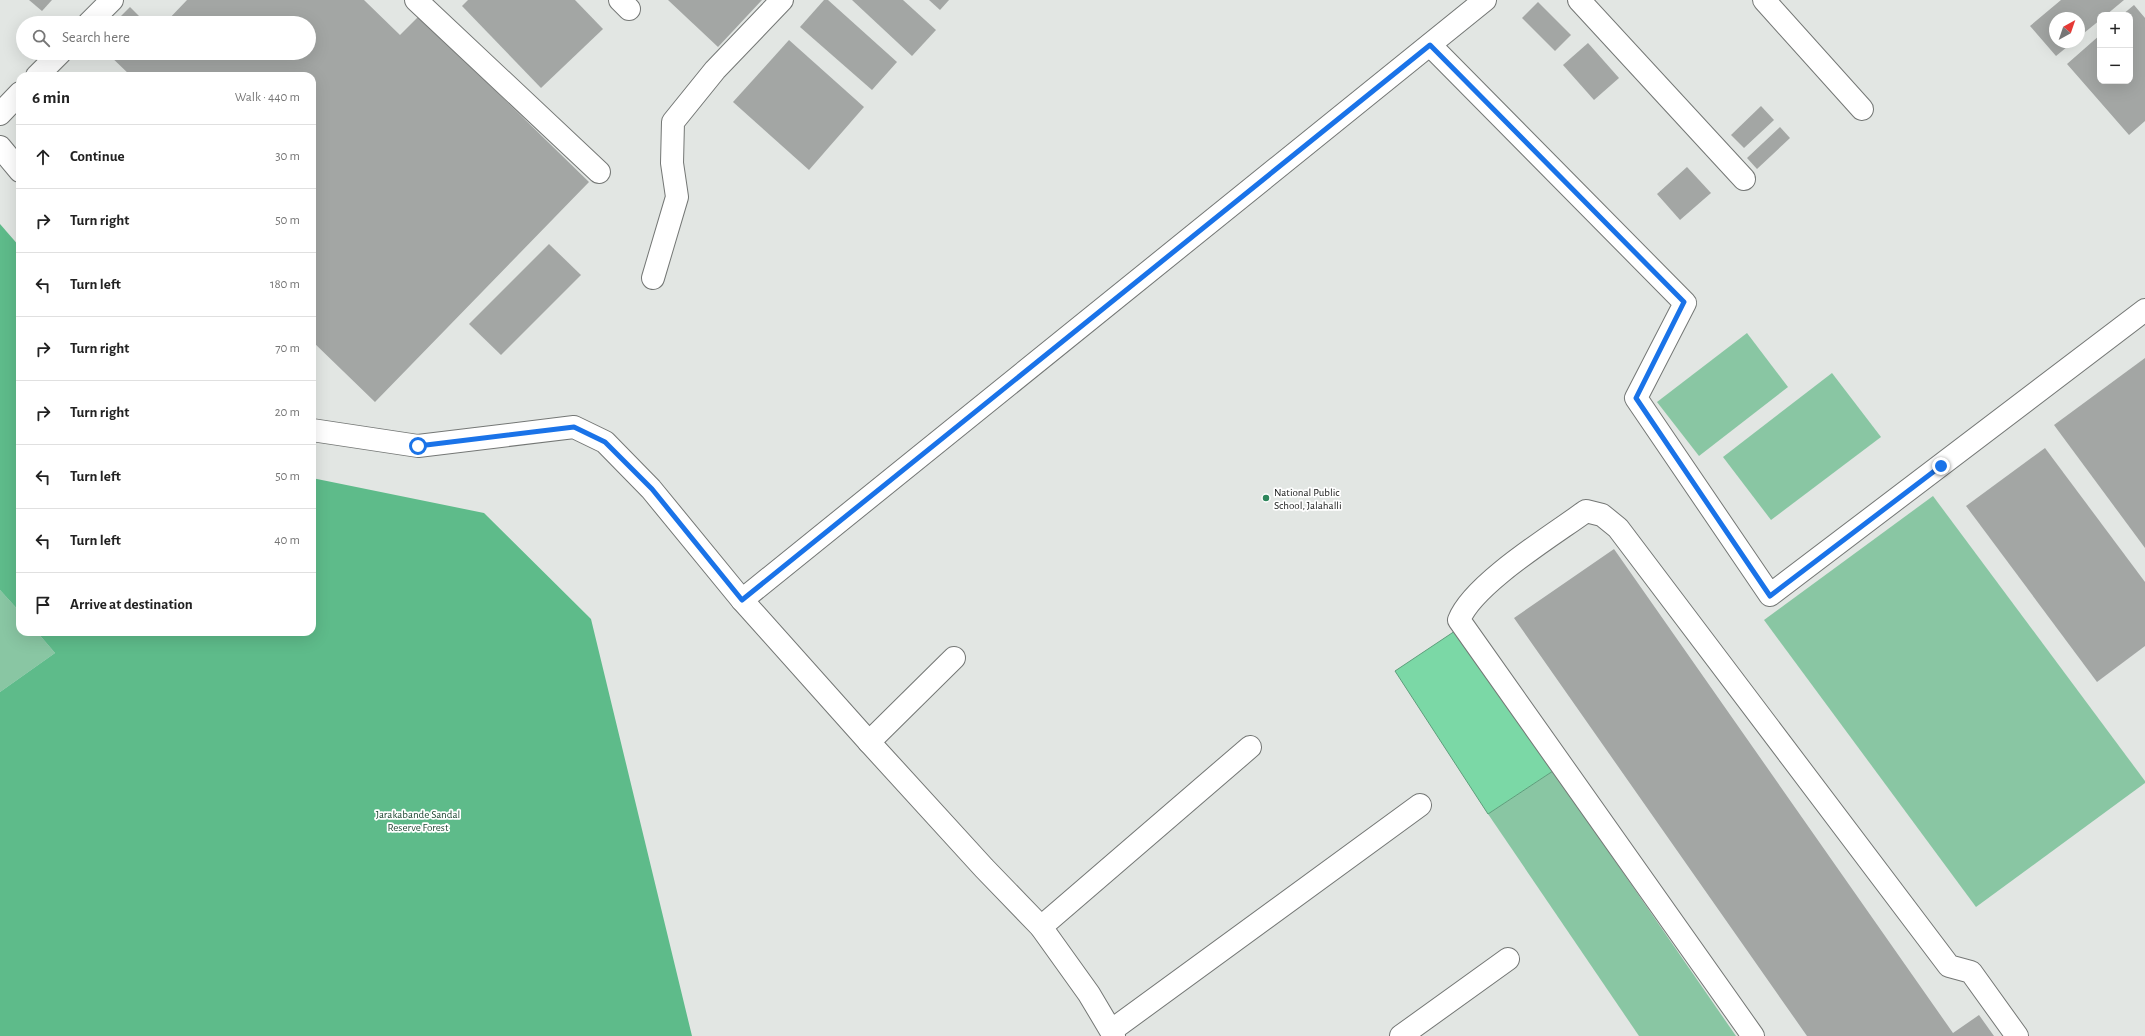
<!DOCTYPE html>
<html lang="en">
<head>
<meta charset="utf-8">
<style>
  :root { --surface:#fff; --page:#f2f2f2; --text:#222; --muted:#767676; --line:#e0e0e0 }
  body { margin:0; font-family:"Alegreya Sans",sans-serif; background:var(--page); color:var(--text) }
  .controls { position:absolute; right:12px; top:12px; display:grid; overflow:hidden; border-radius:8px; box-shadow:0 4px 16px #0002 }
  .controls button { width:36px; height:36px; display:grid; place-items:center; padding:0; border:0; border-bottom:1px solid var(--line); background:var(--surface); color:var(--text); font:20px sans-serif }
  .compass { position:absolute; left:2049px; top:12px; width:36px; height:36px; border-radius:50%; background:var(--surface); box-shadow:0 4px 16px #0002; rotate:40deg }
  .stop { position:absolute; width:12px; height:12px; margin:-9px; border:3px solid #1a73e8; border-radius:50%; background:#fff }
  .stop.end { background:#1a73e8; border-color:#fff; box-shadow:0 1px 4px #0008 }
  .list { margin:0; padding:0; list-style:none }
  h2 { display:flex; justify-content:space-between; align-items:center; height:52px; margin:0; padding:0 16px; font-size:17px }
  h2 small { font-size:13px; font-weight:400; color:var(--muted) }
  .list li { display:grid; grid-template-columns:26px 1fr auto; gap:12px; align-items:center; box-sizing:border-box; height:64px; padding:0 16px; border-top:1px solid var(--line) }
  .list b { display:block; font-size:15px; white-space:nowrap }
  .list em { font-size:13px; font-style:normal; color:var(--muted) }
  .icon { flex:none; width:22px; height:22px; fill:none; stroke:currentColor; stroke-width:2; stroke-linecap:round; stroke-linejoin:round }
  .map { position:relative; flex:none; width:2145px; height:1036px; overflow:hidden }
  .search { position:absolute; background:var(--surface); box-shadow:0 4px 16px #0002; left:16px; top:16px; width:300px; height:44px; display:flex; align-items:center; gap:10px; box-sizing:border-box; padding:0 14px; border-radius:22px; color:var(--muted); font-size:15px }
  .panel { position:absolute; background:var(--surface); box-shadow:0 4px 16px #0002; left:16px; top:72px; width:300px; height:564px; border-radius:12px }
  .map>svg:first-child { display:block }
  .green { fill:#89c6a3 }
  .forest { fill:#5ebb8a }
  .water { fill:#7bd8a6; stroke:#5d9e7b }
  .building { fill:#a3a6a4 }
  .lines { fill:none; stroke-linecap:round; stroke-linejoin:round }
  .minor-casing { stroke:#747775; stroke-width:24 }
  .minor { stroke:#fff; stroke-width:22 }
  .route { stroke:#1a73e8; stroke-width:5 }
  .poi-dot { fill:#2d865b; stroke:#fff; stroke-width:1.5 }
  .labels { text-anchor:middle; stroke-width:3.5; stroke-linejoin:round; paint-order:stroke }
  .poi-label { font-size:11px; fill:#171817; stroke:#fff; text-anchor:start }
  .park-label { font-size:11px; fill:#1e4631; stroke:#fff }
</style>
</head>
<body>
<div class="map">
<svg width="2145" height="1036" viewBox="0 0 2145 1036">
  <rect width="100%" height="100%" fill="#e2e6e3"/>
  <g class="green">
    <path d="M1747,333L1788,387L1699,456L1657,402Z"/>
    <path d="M1832,373L1881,437L1771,520L1723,457Z"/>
    <path d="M1933,496L2145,781V783L1976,907L1764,620Z"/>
    <path d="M0,590L20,612V632H37L55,653L0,692Z"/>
    <path d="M1553,771L1736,1036H1639L1488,814Z"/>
  </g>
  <g class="forest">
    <path d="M0,224L20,247V612L0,590Z"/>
    <path d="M312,478L484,513L591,619L692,1036H0V692L55,653L37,632H312Z"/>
  </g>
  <path class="water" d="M1458,629L1553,771L1488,814L1395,671Z"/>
  <g class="building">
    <path d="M29,0H52L42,11Z"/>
    <path d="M187,0H364L400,35L419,16L589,182L375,402L312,341V76H131L107,53H309V23H165Z"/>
    <path d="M468,0H575L603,29L541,88L462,6Z"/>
    <path d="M668,0H762L718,47Z"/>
    <path d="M824,0H828L897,62L872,90L800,27Z"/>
    <path d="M852,0H903L936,30L912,56Z"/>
    <path d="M929,0H949L940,10Z"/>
    <path d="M2061,0H2124L2106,15H2100V20L2079,37V18H2055V42H2073L2056,56L2030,26Z"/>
    <path d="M1538,2L1571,35L1555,51L1522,18Z"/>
    <path d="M2134,5L2145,18V121L2129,135L2067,64L2100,35V81H2130V15H2122Z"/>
    <path d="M130,7L146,23H114Z"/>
    <path d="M789,40L864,107L809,170L733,102Z"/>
    <path d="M1588,43L1619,78L1594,100L1563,65Z"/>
    <path d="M1761,106L1774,120L1744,148L1731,135Z"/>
    <path d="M1780,127L1790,138L1757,169L1747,158Z"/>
    <path d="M1687,167L1711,193L1680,220L1657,194Z"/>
    <path d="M549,244L581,275L501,355L469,324Z"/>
    <path d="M2145,358V548L2054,425Z"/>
    <path d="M2045,448L2145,582V646L2097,682L1966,506Z"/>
    <path d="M1614,549L1953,1033L1979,1015L1994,1036H1807L1514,618Z"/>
  </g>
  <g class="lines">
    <defs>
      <g id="minor">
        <path d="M416,0L599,172"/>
        <path d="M620,0L629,9"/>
        <path d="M1579,0L1744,179"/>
        <path d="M1764,0L1862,109"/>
        <path d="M89,23L112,0"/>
        <path d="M1430,45L1685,303L1636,398L1770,595L2145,310"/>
        <path d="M37,76L60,53"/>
        <path d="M0,114L20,93"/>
        <path d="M0,147L20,171"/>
        <path d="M653,278L677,197L672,163L673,122L715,70L782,0"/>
        <path d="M312,430L418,446L574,427L605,442L651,489L742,600L869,742L984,868L1041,927L1089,994L1114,1036"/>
        <path d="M742,600L1485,0"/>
        <path d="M869,742L954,658"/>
        <path d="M1041,927L1250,747"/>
        <path d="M1112,1030L1420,805"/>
        <path d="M1401,1036L1508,959"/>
        <path d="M1753,1036L1459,620C1473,584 1553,535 1586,511L1602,515L1618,528L1949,966L1971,972L2017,1036"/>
      </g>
    </defs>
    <use href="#minor" class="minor-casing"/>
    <use href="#minor" class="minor"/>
  </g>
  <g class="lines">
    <path class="route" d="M418,446L574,427L605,442L652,489L742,600L1430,45L1684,302L1636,398L1770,596L1941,466"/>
  </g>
  <circle class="poi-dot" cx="1266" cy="498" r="4"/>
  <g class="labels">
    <g class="poi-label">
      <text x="1274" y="496">National Public<tspan x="1274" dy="13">School, Jalahalli</tspan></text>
    </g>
    <g class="park-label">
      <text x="418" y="818">Jarakabande Sandal<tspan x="418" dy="13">Reserve Forest</tspan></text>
    </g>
  </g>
</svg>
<div class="controls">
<button>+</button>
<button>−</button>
</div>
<svg class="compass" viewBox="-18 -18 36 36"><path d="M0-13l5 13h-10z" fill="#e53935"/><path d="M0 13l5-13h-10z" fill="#767676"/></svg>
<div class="stop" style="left:418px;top:446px"></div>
<div class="stop end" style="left:1941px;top:466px"></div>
<div class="search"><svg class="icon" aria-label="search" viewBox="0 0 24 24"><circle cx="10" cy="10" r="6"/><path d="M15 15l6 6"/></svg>Search here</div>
<section class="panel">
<h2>6 min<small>Walk · 440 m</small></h2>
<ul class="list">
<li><svg class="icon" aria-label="ahead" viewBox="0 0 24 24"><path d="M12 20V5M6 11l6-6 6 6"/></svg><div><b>Continue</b></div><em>30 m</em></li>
<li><svg class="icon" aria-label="right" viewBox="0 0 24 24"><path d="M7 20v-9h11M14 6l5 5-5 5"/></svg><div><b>Turn right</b></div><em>50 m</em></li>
<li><svg class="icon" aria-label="left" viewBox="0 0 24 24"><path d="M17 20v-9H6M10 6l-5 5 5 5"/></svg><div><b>Turn left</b></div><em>180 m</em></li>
<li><svg class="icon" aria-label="right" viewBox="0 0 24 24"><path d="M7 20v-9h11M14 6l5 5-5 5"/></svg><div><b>Turn right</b></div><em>70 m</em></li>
<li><svg class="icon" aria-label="right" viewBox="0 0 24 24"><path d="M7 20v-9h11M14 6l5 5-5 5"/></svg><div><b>Turn right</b></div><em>20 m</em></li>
<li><svg class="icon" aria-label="left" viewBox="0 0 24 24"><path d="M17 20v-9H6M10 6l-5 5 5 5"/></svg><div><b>Turn left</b></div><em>50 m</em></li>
<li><svg class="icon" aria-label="left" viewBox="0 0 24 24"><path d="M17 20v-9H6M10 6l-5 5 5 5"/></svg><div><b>Turn left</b></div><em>40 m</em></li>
<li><svg class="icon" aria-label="arrive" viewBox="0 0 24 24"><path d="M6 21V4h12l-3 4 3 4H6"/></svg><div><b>Arrive at destination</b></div></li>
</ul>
</section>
</div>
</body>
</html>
